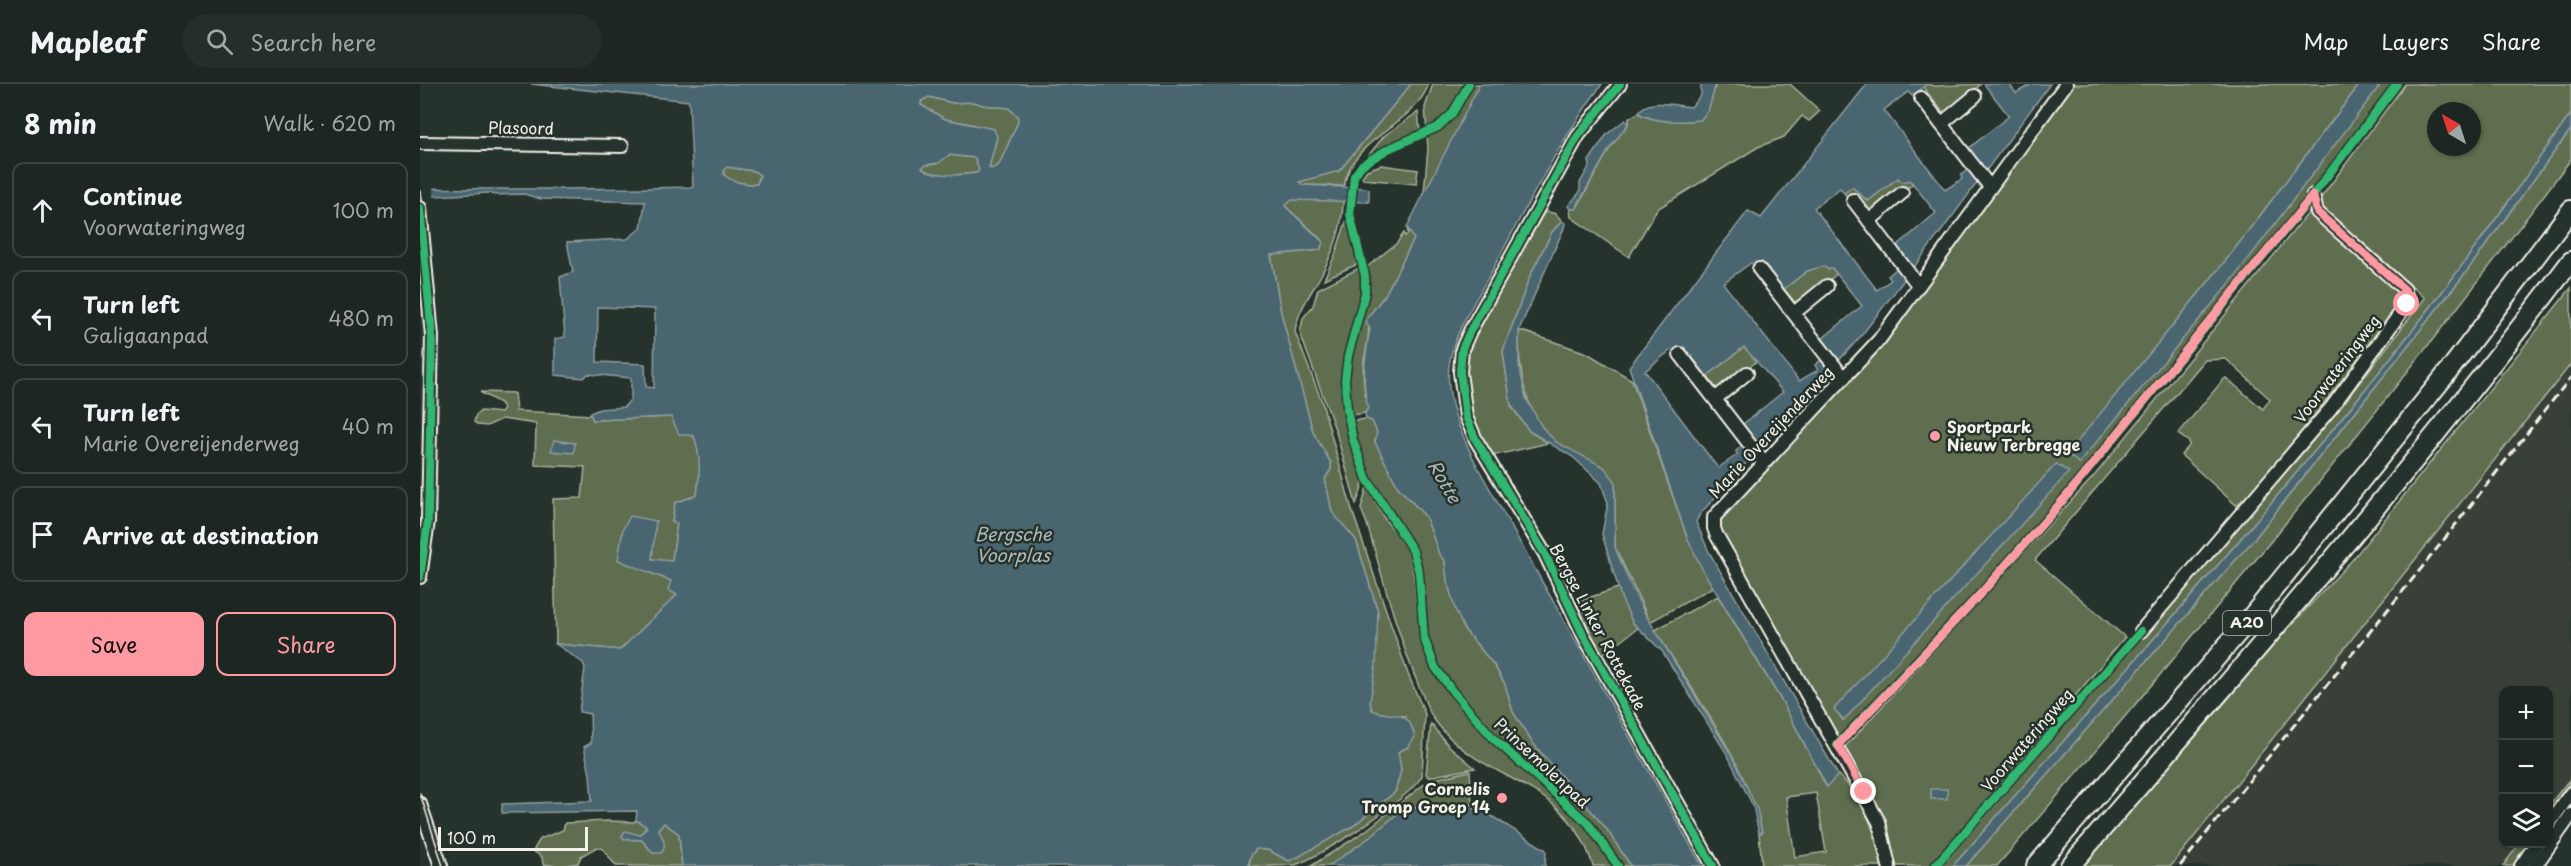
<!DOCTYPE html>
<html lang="en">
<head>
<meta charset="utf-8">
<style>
  :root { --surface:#1c2622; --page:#252e2a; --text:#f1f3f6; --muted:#a0a5a5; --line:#3a4340; --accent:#ff9aa2 }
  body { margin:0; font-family:"Playpen Sans",sans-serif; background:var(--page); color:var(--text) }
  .controls { position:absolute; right:18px; bottom:18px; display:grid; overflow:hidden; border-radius:12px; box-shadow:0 2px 4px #0004 }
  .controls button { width:54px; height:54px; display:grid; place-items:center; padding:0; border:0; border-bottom:2px solid var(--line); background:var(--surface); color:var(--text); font:30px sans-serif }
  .compass { position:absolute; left:2007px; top:18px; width:54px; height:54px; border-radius:50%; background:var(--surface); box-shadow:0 2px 4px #0004; rotate:321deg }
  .scale { position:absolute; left:18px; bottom:15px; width:150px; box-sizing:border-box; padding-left:6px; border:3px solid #f4f1e8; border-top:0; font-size:16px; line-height:21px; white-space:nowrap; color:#f4f1e8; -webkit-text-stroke:4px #26332d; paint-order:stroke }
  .stop { position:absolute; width:18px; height:18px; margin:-14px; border:4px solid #ff9aa2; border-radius:50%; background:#fff }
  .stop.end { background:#ff9aa2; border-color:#fff; box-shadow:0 2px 6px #0008 }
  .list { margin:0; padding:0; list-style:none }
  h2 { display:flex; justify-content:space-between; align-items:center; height:78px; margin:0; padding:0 24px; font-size:26px }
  h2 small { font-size:20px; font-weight:400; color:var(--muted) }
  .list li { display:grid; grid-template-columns:39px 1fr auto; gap:18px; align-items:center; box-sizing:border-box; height:96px; margin:0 12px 12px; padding:0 12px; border:2px solid var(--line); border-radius:12px }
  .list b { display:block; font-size:22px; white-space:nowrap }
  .list p { margin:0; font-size:20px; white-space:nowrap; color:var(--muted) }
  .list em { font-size:20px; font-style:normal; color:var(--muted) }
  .actions { display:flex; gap:12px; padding:18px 24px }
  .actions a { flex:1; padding:14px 0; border:2px solid var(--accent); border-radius:12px; text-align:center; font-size:21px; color:var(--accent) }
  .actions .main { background:var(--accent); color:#111 }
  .icon { flex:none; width:33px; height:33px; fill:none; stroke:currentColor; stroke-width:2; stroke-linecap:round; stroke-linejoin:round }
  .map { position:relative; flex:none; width:2151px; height:782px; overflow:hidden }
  header { display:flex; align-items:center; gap:36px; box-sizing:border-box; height:84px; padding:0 30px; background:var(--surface); border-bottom:2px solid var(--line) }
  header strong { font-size:28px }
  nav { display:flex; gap:33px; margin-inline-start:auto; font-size:21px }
  .search { width:420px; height:54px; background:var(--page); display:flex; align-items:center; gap:15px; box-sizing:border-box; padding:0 21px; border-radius:33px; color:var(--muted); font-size:22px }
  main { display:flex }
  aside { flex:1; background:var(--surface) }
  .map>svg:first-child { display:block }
  .built { fill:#394038 }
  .green { fill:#5f6e50; stroke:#aab09c; stroke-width:1.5; fill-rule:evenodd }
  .water { fill:#4a656f; stroke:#8e9d9f; stroke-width:1.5; fill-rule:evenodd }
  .pier { fill:#26332d }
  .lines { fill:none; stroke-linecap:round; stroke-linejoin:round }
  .minor-casing { stroke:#f4f1e8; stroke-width:16 }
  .highway-casing { stroke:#f4f1e8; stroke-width:22 }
  .minor { stroke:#26332d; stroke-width:12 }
  .highway { stroke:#26332d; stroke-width:18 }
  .tram { stroke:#f4f1e8; stroke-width:1.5 }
  .rail { stroke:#f4f1e8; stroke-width:3; stroke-dasharray:9 4.5; stroke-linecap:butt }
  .cycleway-casing { stroke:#26332d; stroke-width:11 }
  .cycleway { stroke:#33b770; stroke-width:8 }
  .route { stroke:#ff9aa2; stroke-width:8 }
  .poi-dot { fill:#ff9aa2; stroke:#26332d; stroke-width:2 }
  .labels { text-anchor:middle; stroke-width:5; stroke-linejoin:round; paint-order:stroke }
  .shield { fill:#26332d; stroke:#b6b8b0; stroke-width:1.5 }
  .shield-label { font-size:15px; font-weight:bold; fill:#f4f1e8 }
  .street-label { font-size:16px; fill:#f4f1e8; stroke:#26332d }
  .poi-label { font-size:16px; font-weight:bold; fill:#f4f1e8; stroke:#26332d; text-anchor:start }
  .water-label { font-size:18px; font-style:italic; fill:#b0b9b8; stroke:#26332d }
</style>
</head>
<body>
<header>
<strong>Mapleaf</strong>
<div class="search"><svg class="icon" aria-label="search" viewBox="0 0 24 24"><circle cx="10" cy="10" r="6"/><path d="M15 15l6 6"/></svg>Search here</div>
<nav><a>Map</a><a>Layers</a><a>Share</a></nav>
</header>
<main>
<aside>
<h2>8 min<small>Walk · 620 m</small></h2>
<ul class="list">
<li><svg class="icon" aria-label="ahead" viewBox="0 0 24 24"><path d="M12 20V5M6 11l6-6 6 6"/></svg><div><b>Continue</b><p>Voorwateringweg</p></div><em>100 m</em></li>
<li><svg class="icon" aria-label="left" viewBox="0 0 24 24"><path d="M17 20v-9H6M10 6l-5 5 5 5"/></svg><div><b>Turn left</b><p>Galigaanpad</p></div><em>480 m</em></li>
<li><svg class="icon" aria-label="left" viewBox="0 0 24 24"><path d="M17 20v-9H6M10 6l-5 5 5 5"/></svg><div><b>Turn left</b><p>Marie Overeijenderweg</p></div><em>40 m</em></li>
<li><svg class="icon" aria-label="arrive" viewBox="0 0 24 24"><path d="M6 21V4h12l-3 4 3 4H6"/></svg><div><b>Arrive at destination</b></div></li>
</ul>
<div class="actions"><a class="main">Save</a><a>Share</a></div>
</aside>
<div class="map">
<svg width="2151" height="782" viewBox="0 0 2151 782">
  <rect width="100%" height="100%" fill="#26332d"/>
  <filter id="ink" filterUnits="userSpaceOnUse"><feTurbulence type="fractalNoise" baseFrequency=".0167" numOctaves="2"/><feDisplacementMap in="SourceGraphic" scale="12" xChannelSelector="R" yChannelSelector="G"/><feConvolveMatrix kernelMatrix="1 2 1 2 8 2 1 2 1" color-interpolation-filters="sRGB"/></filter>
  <g filter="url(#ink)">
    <path class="built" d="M2151,280V698L2129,726L2128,606H2084V760H2104L2088,782H1751Z"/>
    <g class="green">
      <path d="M991,0H1009C992,44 933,51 924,102L883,101L878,98L919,87Z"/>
      <path d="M1013,0H1060L1011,98L1004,109L1008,64L1005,23Z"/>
      <path d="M1296,0H1370L1400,27L1389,37L1382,32L1364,53L1338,63L1237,125L1209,173L1151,133L1150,125H1156L1190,64L1208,40L1209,34L1218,29C1236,39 1260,38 1280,36L1288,27Z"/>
      <path d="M1507,0L1515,2L1561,0L1526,32L1503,3Z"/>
      <path d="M1649,0H1940L1807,175L1648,370L1659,379L1961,0H1972L1897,102L1633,425L1529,541L1419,655L1300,448L1298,439L1302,432L1465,251ZM1637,380L1423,636L1415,625Z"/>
      <path d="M1985,0H2151V30C2105,93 2061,158 2013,220C1862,415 1695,598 1533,782H1522L1833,424C1896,358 1949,286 2005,214L1941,157L1908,133L1903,127L1900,115ZM2016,27H2052V63H2016Z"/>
      <path d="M509,13L533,19L554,18L563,21L589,24L598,33V38L579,81L571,86L569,83L576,57L555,41L525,35L501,21V17Z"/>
      <path d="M998,28L1000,48L997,51L967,62L943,78L964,52Z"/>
      <path d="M2151,45V75C1969,319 1776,552 1577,782H1546L1835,454L2047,187Z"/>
      <path d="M529,71L555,74L559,86L557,89C542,91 514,94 502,84L505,81L516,80Z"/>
      <path d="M961,81L998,86L996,100L943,95L942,93L947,86Z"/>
      <path d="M307,83L334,87L340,91L337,100C327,101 312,98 304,91L303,86Z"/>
      <path d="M1478,94L1490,96L1493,100L1448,133L1430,109L1427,112L1424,109L1432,103L1448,117Z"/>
      <path d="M872,115L923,117C923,144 913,169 900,193C890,211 877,228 875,248L902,318L932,426L956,497L988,590L1005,630L1002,692C989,715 901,773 875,781C862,782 842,782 829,782L831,771L836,765L848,766L869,777L933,742L975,708L981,686L978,668L988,663L985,632L964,631L952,626L950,618L958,528L936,456L912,429L905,395L911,385V379L893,349L861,229L851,171L900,166L903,157L865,122Z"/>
      <path d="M1893,123L1983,210L1974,231L1834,407L1816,421L1761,371L1769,362V358L1758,350L1803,296L1806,294L1843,325L1850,315L1806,275L1785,276L1615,476L1705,553L1511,782H1475L1424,664L1675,391Z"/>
      <path d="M1128,128L1136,130L1142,137L1132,148L1110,192L1083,267L1091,322L1109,347L1128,359L1072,372L1051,334L1045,291L1047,276L1054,251L1122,129Z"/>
      <path d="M928,132L940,179L904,195L915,171Z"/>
      <path d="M987,143L994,155L965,211L948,233C950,248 947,261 944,276C942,293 944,308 948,324L945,329L931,331C928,309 928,288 932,266C937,237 949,213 947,183L977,159L984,149L985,152L988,150Z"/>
      <path d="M1404,181L1412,184L1417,190L1377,221L1364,205L1387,187Z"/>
      <path d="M941,183C950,215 924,255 924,291C924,314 926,336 932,359C935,370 945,387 943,398C942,406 939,413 936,420L916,348L880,249L883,234L893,222L898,205Z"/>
      <path d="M2151,204V280L1751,782H1662L1853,561L1932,476Z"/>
      <path d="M1099,246L1167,269L1212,296L1267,453L1293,503L1230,538L1195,463V397C1176,384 1154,373 1136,358C1104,331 1098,286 1099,246Z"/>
      <path d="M1324,263L1337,277L1299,308L1287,292Z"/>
      <path d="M60,308L94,309L96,327L171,331L173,336L251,333C258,339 269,345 274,353C285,369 279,393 277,411L255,419L252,438L257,439L252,478L232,475L201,465L199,476L251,497L257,511L200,566L136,560L133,415L162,414L165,383L115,381L116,340L82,335L67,342L58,341L54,338L56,331L61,327L81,329L84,325L80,319Z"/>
      <path d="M946,335L952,337L957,348L955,358L978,403L1006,433L1019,469L1025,477L1027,496L1044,545L1074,581L1085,600L1093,628L1112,658L1186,744L1211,782H1173C1146,692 1064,702 1016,638C1008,628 1005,616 1000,605C978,552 963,495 947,440L941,425L947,403L964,434L979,453L989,470L994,493L998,536L1009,576L1035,617L1087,672L1091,668C1060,632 1017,602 1008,552C1003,525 1007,497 997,471C989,449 970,429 958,409C944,386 938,363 932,337Z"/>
      <path d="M1198,504L1213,539L1218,544L1179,573L1150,520Z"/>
      <path d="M1298,512L1363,619L1406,702L1418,691C1445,713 1455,750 1464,782H1342L1339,749L1342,748C1326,678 1272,607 1235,546ZM1396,709L1406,768L1375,773L1366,713Z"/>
      <path d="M1011,640L1028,661L1055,684L1008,693L1006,690Z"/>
      <path d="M1050,687L1052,721L1013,726L987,722L946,756L909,782H891L944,748L1003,701L1010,696Z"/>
      <path d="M2149,696L2147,705L2129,730V721Z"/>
      <path d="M216,736L227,742L220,751L202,752L204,755L222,756L233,769L238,745L244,739L259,750L262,782H196L183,765L177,763L161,772L158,779L141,782L123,780L122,773L113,767L120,755L143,746L145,739L188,737L214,738Z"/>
      <path d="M2099,760H2109L2093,782H2083Z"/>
    </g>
    <g class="water">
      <path d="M111,0H991L919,87L879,98L883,101L945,104L949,105V118L872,116L865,122L903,158L900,166L851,171L861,229L893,348L911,379V385L905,395L912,428L936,456L958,528L956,580L950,618L952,626C977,636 987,622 995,653L988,663L978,668L981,686L975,708L933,742L878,773L869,777L848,766L836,765L831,771L828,782H262L259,750L244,739L238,745C242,753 248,761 241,769H233L222,756L204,755L202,752L205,747L220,751L227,743L216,736L217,727L82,729V720L172,717L170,690L164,663L171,659L170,630L159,628L165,584L163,579L136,560L200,566L257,511L248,506L251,497L198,476L203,445L210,432L236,437L232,475L252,477L257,439L252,438L255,419L277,411C280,390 281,372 274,352L259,350L251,333L173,336L170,329L180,325L204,323L211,315V294L168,290L164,294L135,291V255L145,253L140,193L153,188L147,158L207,155L221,144L225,118L121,115L104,110L75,111L68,109L14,112L0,104C92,106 182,105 273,103L269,17ZM509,13L533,19L554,18L563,21L589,24L598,33V38L579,81L571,85L569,83L577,53L574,45L525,35L501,21V17ZM529,71L555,74L559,86L557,89C542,91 514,93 502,84L505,81L519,79ZM307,83L334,87L340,91L337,100C327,101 312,98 304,91V86ZM178,223L235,225L234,304L226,303L225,280L177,278Z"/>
      <path d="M1060,0H1182C1138,59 1105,126 1070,190C1055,218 1033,249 1029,282C1025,317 1042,351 1057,382L1282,782H1211L1186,744L1112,658L1093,628L1085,600L1074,581L1044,545L1035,525L1027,496L1025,477L1019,470L1006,433L978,403L955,358L957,348L952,337L946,335L945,329L948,324C941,297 945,272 950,245L946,239L948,233L965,211L994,155L987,143Z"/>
      <path d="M1281,0H1296L1288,27L1280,36C1260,38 1236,39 1218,29C1227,13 1255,22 1271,23L1281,11Z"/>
      <path d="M1447,0H1507L1492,12L1488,8L1464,26L1525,106L1542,95L1541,91L1557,79L1548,65L1589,32L1564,0H1589L1596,9L1612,0H1630L1523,145L1441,252L1280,430L1276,438L1289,468L1418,691L1407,703L1363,619L1282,485L1267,453L1209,283L1328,127L1341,134ZM1478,94L1482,98L1490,96L1516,129L1477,162L1486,176L1468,192L1471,196L1457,206L1394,124L1420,104L1424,109L1432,103L1448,117ZM1331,179L1338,184L1344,180L1364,205L1387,187L1404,182L1408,186L1412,184L1442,222L1402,255L1411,268L1395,281L1398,286L1379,297L1303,199ZM1264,263L1287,292L1324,263L1363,308L1322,341L1331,355L1316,367L1317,371L1298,384L1225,287L1251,266L1257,269Z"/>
      <path d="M1940,0H1961L1814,194L1659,379L1647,370L1807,175Z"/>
      <path d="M2151,30V45L2047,187L1835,454L1546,782H1533C1695,598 1862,415 2013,220C2061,158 2105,93 2151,30Z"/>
      <path d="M1205,36L1208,40L1190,64L1155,125H1150L1148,122L1160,108V99L1170,81L1169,77L1187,50Z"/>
      <path d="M1142,137L1145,139L1144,144L1099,246V281L1106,314L1122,343L1136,358L1184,383L1195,397V463L1210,500L1224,528L1315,677L1337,725L1342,749H1339L1333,722L1307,670L1242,567L1213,539L1202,516L1182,450L1188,419L1181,399L1153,373L1109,347L1091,321L1083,267L1110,192L1132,148Z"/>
      <path d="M134,356L155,359L154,369L131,367Z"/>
      <path d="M1636,380L1649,388L1424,636L1414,625Z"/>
      <rect x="1511" y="705" width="16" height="10"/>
      <path d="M1045,721L1065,728L1126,766L1125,782H909L946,756L987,722L1013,726Z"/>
    </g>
    <path class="pier" d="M0,101L13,102L14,114L0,113Z"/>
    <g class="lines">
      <defs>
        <g id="minor">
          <path d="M1200,0L1158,52L1050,247L1042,265L1040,288L1046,333L1056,356L1125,470L1163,550L1293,782"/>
          <path d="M1501,14L1570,103"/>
          <path d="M1521,40L1555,12"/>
          <path d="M0,59L202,62"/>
          <path d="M1433,116L1498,201"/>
          <path d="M0,124L12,252L8,437L0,493"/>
          <path d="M1449,137L1482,109"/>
          <path d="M1339,185L1424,294"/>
          <path d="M1374,229L1407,202"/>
          <path d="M1260,270L1344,379"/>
          <path d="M1295,315L1327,289"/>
          <path d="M1721,547L1911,324L1987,220L1985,206L1897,128L1893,111"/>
          <path d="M0,720L21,782"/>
          <path d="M2128,741L2151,709"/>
          <path d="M1469,782L1459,738L1296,450L1294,444V433L1459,256L1646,0"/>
          <path d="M2101,782L2116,760"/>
          <path d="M2115,782L2151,731"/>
        </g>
        <g id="highway">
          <path d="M1616,782L1828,537L2028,288L2151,126"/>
          <path d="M1650,782C1822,584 1993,386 2151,177"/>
        </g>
      </defs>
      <use href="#minor" class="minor-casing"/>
      <use href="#highway" class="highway-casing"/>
      <use href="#minor" class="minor"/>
      <use href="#highway" class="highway"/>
      <g class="tram">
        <path d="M0,107L9,180L14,266L10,434L0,500"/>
        <path d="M0,709L23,782"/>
      </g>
      <path class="rail" d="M1760,782L2004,481L2151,293"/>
      <defs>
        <g id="cycleway">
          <path d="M1049,0L1032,30L1018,43L968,65L942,81L934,92L930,130L945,192V209L928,272L925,296L927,325L933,356L947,395L993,467L999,489L1004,554L1015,583L1033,608L1074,655L1168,739L1198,782"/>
          <path d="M1200,0L1158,52L1050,247L1042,265L1040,288L1046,333L1056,356L1125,470L1163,550L1293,782"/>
          <path d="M0,124L12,252L8,437L0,493"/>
          <path d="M1417,661L1564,506L1645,414L1887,119L1977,0"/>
          <path d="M1515,782L1721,547"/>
        </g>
      </defs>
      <use href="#cycleway" class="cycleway-casing"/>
      <use href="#cycleway" class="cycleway"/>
    </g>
  </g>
  <g class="lines" filter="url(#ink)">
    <path class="route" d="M1444,708L1418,661L1564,506L1645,414L1893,111L1897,128L1985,206L1987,220"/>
  </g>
  <g class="poi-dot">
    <circle cx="1515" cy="352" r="6"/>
    <circle cx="1082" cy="714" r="6"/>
  </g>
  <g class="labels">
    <rect class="shield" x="1803" y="527" width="48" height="24" rx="4.5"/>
    <g class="shield-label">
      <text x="1827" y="544">A20</text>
    </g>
    <g class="street-label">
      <text transform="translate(101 44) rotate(1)" y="6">Plasoord</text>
      <text transform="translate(1917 285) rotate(-53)" y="6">Voorwateringweg</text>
      <text transform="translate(1351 348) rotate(-47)" y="6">Marie Overeijenderweg</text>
      <text transform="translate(1178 543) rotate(62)" y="6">Bergse Linker Rottekade</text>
      <text transform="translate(1607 656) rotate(-49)" y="6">Voorwateringweg</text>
      <text transform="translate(1122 679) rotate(43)" y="6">Prinsemolenpad</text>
    </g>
    <g class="poi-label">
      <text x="1527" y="349">Sportpark<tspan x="1527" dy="18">Nieuw Terbregge</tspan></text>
      <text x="1070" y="711" text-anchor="end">Cornelis<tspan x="1070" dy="18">Tromp Groep 14</tspan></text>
    </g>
    <g class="water-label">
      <text transform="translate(1024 398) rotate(60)" y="6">Rotte</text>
      <text x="593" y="457">Bergsche<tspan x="593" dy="21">Voorplas</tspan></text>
    </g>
  </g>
</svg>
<div class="controls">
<button>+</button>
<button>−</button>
<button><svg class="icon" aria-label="layers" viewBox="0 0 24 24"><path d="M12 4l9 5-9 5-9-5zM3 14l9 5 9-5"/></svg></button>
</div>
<svg class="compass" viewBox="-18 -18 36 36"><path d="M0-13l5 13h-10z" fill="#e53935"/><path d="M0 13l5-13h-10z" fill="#a0a5a5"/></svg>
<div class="scale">100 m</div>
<div class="stop" style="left:1987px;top:220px"></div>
<div class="stop end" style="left:1444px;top:708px"></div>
</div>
</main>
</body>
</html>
